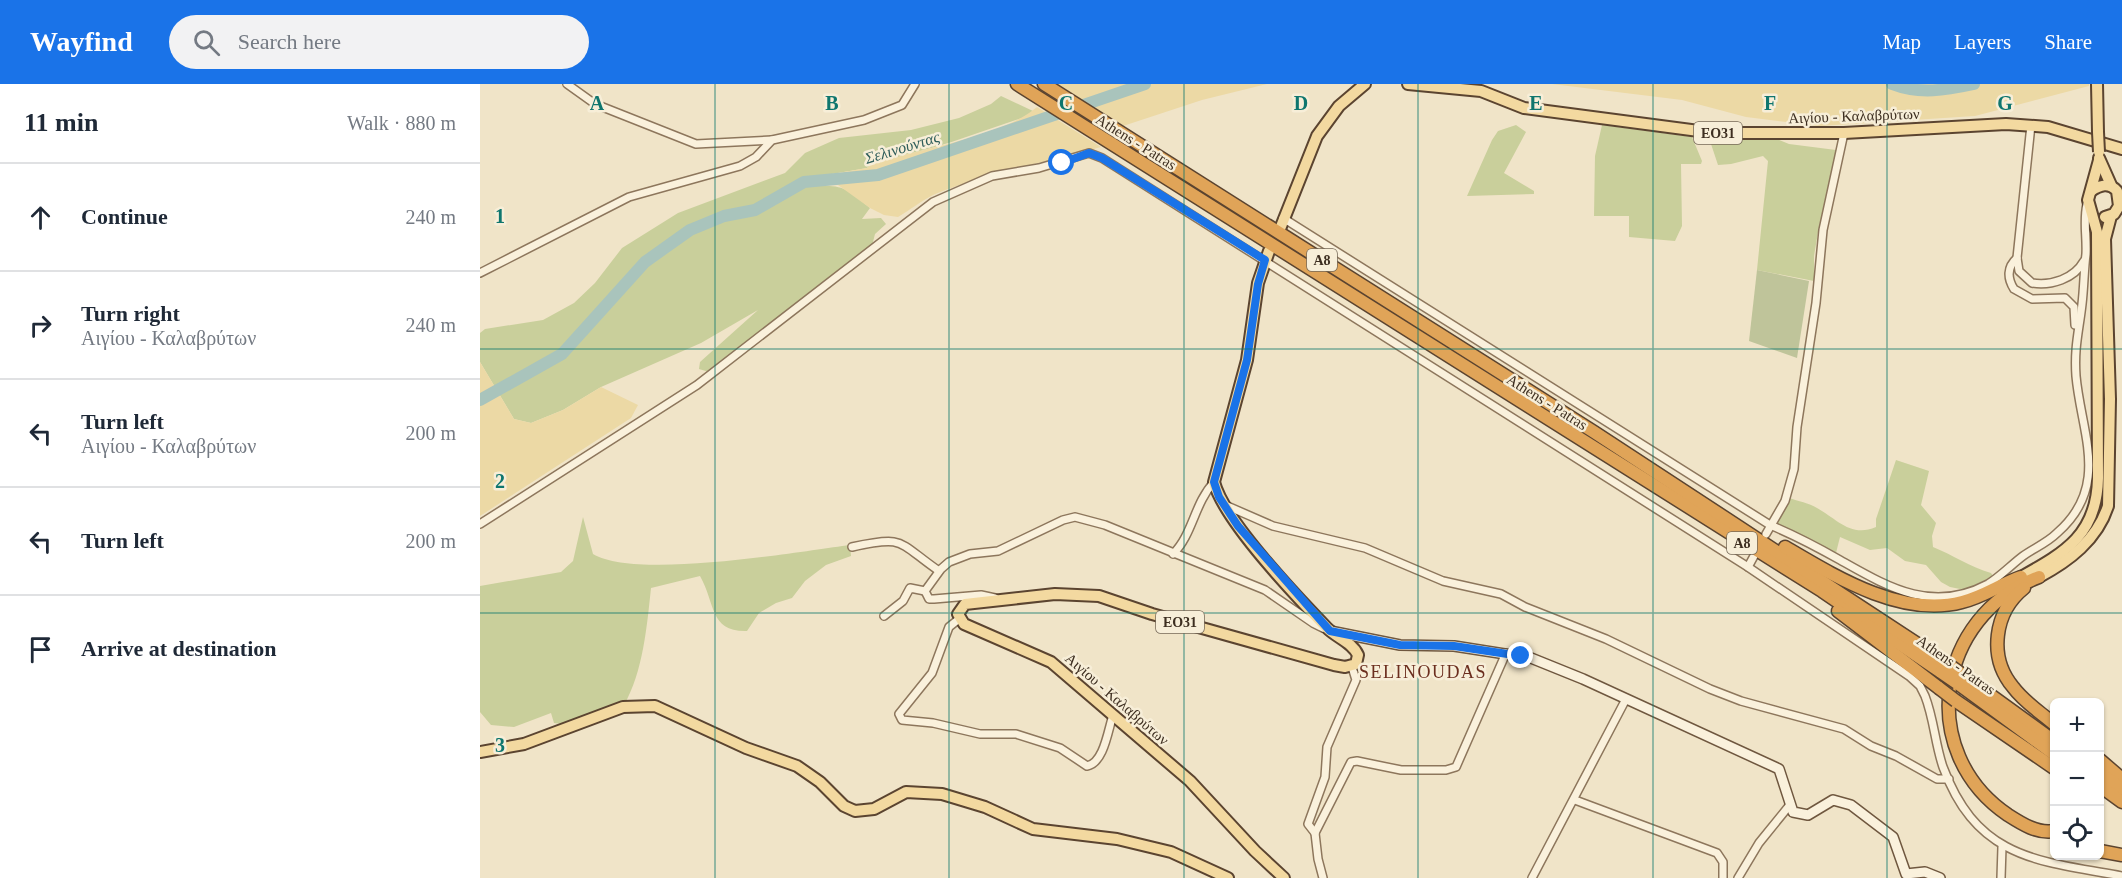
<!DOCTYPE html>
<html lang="en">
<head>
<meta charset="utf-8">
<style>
  :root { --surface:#fff; --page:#f2f2f3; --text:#1f2937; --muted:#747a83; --line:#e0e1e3; --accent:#1a73e8 }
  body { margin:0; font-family:Georgia,serif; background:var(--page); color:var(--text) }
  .controls { position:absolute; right:18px; bottom:18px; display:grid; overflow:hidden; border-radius:9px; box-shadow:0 2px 4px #0004 }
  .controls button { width:54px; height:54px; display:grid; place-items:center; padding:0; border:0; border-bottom:2px solid var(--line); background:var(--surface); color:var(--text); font:30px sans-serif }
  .stop { position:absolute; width:18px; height:18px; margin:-14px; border:4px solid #1a73e8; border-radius:50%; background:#fff }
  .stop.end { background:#1a73e8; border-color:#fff; box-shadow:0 2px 6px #0008 }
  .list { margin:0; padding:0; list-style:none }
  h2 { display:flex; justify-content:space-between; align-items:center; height:78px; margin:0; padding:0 24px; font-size:26px }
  h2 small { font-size:20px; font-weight:400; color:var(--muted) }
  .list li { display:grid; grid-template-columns:39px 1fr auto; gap:18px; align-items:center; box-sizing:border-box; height:108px; padding:0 24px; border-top:2px solid var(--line) }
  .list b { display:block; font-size:22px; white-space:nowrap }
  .list p { margin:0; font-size:20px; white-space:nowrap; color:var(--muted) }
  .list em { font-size:20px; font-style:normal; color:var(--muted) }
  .icon { flex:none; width:33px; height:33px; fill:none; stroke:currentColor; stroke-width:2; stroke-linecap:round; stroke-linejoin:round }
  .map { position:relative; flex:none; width:1642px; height:794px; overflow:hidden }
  header { display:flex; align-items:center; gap:36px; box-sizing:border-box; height:84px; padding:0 30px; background:var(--accent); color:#fff }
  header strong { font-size:28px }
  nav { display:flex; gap:33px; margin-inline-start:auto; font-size:21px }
  .search { width:420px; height:54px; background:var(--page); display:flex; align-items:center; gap:15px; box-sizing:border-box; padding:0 21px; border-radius:33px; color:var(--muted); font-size:22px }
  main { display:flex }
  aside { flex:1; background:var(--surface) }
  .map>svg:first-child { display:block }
  .green { fill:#c9cf9b }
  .sand { fill:#ecd9a5 }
  .cemetery { fill:#bfc49a }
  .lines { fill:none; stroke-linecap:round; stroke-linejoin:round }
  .river { stroke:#a9c4bc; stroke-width:12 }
  .street-casing { stroke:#8d765c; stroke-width:10 }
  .secondary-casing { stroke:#6f573f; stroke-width:12 }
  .primary-casing { stroke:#5b4430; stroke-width:14 }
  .highway-casing { stroke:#5b4430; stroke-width:15 }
  .street { stroke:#faf1dc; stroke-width:7 }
  .secondary { stroke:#faf1dc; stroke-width:9 }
  .primary { stroke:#f3d9a0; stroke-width:10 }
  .highway { stroke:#e0a458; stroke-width:12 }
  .primary-bridge-casing { stroke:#5b4430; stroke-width:14; stroke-linecap:butt }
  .highway-bridge-casing { stroke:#5b4430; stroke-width:15; stroke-linecap:butt }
  .primary-bridge { stroke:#f3d9a0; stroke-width:10 }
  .highway-bridge { stroke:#e0a458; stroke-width:12 }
  .route { stroke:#1a73e8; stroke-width:8 }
  .grid { fill:none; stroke:#0f766e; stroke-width:1.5; stroke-opacity:0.55 }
  .labels { text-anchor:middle; stroke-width:5; stroke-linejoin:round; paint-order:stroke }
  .shield { fill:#f7eed8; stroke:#756857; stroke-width:1.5 }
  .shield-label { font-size:14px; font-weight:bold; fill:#3d2e20 }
  .street-label { font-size:15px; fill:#3d2e20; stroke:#f7eed8 }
  .water-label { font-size:16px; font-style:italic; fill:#2f5d5a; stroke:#f7eed8 }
  .quarter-label { font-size:18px; letter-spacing:1.5px; fill:#6b2e1e; stroke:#f7eed8 }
  .grid-label { font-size:20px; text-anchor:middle; font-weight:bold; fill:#0f766e; stroke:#f7eed8; stroke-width:5; stroke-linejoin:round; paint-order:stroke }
</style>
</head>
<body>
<header>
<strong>Wayfind</strong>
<div class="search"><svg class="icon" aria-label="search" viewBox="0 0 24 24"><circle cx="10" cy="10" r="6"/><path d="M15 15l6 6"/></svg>Search here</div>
<nav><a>Map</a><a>Layers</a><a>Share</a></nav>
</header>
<main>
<aside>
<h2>11 min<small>Walk · 880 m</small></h2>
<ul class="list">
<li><svg class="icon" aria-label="ahead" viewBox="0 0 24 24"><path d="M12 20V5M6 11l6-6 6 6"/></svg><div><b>Continue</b></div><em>240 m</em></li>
<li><svg class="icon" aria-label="right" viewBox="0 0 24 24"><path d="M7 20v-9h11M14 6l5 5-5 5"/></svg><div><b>Turn right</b><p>Αιγίου - Καλαβρύτων</p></div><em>240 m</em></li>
<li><svg class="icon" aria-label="left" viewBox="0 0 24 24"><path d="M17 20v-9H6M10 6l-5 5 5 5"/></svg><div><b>Turn left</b><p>Αιγίου - Καλαβρύτων</p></div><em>200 m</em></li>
<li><svg class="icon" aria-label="left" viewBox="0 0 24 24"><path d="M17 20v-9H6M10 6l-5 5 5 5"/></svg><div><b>Turn left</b></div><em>200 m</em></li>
<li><svg class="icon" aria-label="arrive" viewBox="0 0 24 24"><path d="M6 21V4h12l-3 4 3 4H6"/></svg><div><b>Arrive at destination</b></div></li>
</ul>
</aside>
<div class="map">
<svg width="1642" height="794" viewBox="0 0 1642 794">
  <rect width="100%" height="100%" fill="#f0e4c8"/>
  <g class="green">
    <path d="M521,12L553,27L545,33C507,45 471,60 432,69C417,72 413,78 396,76L387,84L329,94V102C363,101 364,102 390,124L382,135L401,134L406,140L395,150L392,162L229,288L219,285L220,278L278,226L221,259L121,303L83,326L51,339L34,335L0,278V249L5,245L63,236L94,219L115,199L142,164L198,129L305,89L325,69L359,54L431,46L479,34L511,20Z"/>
    <path d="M1036,41L1046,48L1024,89L1054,107V110L987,112L1012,56L1018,47Z"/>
    <path d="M1122,41L1212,53L1222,77L1221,80H1201L1202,142L1195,157L1149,153V132H1114L1115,72Z"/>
    <path d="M1297,55L1309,60L1356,66L1338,148L1334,172V197L1277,186L1288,77L1283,72L1251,80L1238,81L1231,60L1240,56Z"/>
    <path d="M1416,376L1449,387L1441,421L1456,439L1452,452L1453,463C1473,471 1490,483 1511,489L1513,492L1485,506L1470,503L1461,498L1446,481L1425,477L1407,464L1390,466L1360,453L1356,469L1293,440L1309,414C1318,417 1329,419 1337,424C1357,435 1371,454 1396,443V435Z"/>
    <path d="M103,433L113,470C157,496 316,468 370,461L371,472L346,481L325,497L312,514L296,519L279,529L267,547C229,548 236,520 220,492L171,504C167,542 163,588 144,621L82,640L74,639L71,629L34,643L11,641L0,628V502L81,488L93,477Z"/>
  </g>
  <g class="sand">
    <path d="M572,0H787L722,16L640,43Z"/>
    <path d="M1072,0H1609V2L1495,32L1340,42L1266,33L1202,16Z"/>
    <path d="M557,23L621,63C565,79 507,88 453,111C441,117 430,126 418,133L404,131L390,124L358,101L329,102V94L387,84L396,76C411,77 418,72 432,69C470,59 527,48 557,23Z"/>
    <path d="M0,278L34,335L51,339L83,326L121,303L158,321L151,334L0,432Z"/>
  </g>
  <path class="cemetery" d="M1277,186L1329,197L1317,274L1269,257Z"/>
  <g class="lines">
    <g class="river">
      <path d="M1412,0C1440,11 1466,6 1494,0"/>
      <path d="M0,316L82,270L165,178L210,146L244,132L275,126L324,98L398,91L665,0"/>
    </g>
    <defs>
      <g id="street">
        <path d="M87,0L115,20L216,60L292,56"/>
        <path d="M1551,41L1537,174L1539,187L1552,199C1571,202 1594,195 1604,177"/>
        <path d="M803,134L1290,441C1314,451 1337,463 1360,476C1408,503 1452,530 1508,500C1521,492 1531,481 1543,472C1554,464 1567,459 1577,449C1631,402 1601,349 1596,292C1594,263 1599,247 1602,220C1604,203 1604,186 1606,170C1607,153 1603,137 1607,120"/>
        <path d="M1537,174C1527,183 1527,194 1534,205L1552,215L1585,214L1594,223L1595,241"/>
        <path d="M0,189L149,113L260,82L276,73L292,56L384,36L422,21L435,0"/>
        <path d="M745,421L793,442L885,464L963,497L1021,510L1045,523L1126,555L1230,605L1261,617L1364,645L1391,662L1416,672L1457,695H1469"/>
        <path d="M0,440L217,301L453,118L512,92L559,84L609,69L622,74L1268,483L1429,592L1440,602L1445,612C1454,635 1455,660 1463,683C1497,775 1558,777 1642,792"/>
        <path d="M1286,450L1305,417L1314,385L1317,343L1336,219L1343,146L1364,49"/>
        <path d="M372,463C426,451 417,458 459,487"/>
        <path d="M693,470C713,450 714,420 734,398"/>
        <path d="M1268,483L1274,472"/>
        <path d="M515,514L501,511L454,515H449L445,507L461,485L469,478L490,470L518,467L583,436L595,433L625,441L785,506L833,539L843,544"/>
        <path d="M404,532L423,517L430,504L445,507"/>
        <path d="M479,535L469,543L452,589L419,630L422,636L453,639L500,650H536L580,664L607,682C624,679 628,646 633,631"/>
        <path d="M1095,716L1237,769L1243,778V794"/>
        <path d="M835,749L828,740L845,693L847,663L876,596L872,583"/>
        <path d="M843,794L838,775L835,749L871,678L877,677L921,686H966L976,683L1026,569"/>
        <path d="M1052,794L1146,615"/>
        <path d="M1258,794L1279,759L1309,722"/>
        <path d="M1521,794L1522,763"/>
      </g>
      <path id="secondary" d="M850,547L920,561L974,562L1051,574L1103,595L1299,685L1313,728L1328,731L1353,716L1371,721L1413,753L1426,790L1445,788L1460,794"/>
      <g id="primary">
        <path d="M928,0L1001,7L1044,24L1234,49H1364L1526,40L1568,43L1642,65"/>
        <path d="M1617,0L1618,48"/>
        <path d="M1619,74L1631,101"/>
        <path d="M1611,107C1620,101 1629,98 1637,107L1639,122L1634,130L1625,133"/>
        <path d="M800,145L837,52L859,22L885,0"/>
        <path d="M789,167L778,199L767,276L734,398C744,437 817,513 847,544C857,554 872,558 878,571L876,580L865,583L854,581L672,530L619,512L575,510L485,520L478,530L484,540L571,578L710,697L775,767L804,794"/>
        <path d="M1541,493C1586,468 1617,450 1618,394L1617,148L1608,116L1619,76"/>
        <path d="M1559,493C1589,477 1617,456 1628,422L1630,315L1625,155L1631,132"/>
        <path d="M0,668L44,660L143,623L175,622L266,664L317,682L340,698L364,722L375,727L394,725L426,708L462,710L505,723L553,745L637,755L691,768L748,794"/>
      </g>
      <g id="highway">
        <path d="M537,0L1342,507L1461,588"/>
        <path d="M564,0L1114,348L1465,578"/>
        <path d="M1305,463C1356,493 1422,534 1482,518C1503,513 1521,500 1541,493"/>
        <path d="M1559,493C1456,532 1435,668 1528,731C1542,740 1558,750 1574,747"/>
        <path d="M1544,504C1514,528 1508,573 1533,603C1544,618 1560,628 1574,640"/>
        <path d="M1358,527L1459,604"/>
        <path d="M1480,589L1574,657"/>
        <path d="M1477,599L1574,670"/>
        <path d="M1476,617L1574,684"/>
        <path d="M1620,676L1642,695"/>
        <path d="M1620,689L1642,705"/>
        <path d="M1620,702L1642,718"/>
        <path d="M1620,767L1642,771"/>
      </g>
    </defs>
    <use href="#street" class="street-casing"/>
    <use href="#secondary" class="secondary-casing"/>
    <use href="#primary" class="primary-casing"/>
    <use href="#highway" class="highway-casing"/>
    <use href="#street" class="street"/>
    <use href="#secondary" class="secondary"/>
    <use href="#primary" class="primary"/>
    <use href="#highway" class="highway"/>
    <defs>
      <path id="primary-bridge" d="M1618,48L1619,68"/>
      <g id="highway-bridge">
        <path d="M1465,578L1480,589"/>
        <path d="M1461,588L1477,599"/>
        <path d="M1459,604L1476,617"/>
      </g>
    </defs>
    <use href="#primary-bridge" class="primary-bridge-casing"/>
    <use href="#highway-bridge" class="highway-bridge-casing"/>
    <use href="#primary-bridge" class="primary-bridge"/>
    <use href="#highway-bridge" class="highway-bridge"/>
  </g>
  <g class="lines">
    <path class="route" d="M582,79L609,69L622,74L785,176L778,200L767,276L734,398L739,413L758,442L850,547L920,561L974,562L1041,572"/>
  </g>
  <path class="grid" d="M235,0V794M469,0V794M704,0V794M938,0V794M1173,0V794M1407,0V794M0,265H1642M0,529H1642"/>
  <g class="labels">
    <g class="shield">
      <rect x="1214" y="38" width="48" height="22" rx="4.5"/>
      <rect x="827" y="165" width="30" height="22" rx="4.5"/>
      <rect x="1247" y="448" width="30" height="22" rx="4.5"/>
      <rect x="676" y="527" width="48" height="22" rx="4.5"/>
    </g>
    <g class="shield-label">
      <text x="1238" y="54">ΕΟ31</text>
      <text x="842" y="181">Α8</text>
      <text x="1262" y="464">Α8</text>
      <text x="700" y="543">ΕΟ31</text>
    </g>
    <g class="street-label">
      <text transform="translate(1374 32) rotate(-2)" y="5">Αιγίου - Καλαβρύτων</text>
      <text transform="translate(656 58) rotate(32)" y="5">Athens - Patras</text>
      <text transform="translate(1067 318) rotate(32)" y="5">Athens - Patras</text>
      <text transform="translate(1476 581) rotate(35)" y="5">Athens - Patras</text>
      <text transform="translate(637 615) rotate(41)" y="5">Αιγίου - Καλαβρύτων</text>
    </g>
    <g class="water-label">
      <text transform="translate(422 63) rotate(-17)" y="6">Σελινούντας</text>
    </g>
    <g class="quarter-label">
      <text x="943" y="594">SELINOUDAS</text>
    </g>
  </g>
  <g class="grid-label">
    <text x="117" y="26">A</text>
    <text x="352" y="26">B</text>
    <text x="586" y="26">C</text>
    <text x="821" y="26">D</text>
    <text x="1056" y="26">E</text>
    <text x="1290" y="26">F</text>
    <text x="1525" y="26">G</text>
    <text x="20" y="139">1</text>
    <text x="20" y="404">2</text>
    <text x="20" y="668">3</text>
  </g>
</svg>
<div class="controls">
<button>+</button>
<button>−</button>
<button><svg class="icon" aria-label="locate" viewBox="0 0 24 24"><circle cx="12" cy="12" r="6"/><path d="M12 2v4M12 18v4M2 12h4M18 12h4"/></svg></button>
</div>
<div class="stop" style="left:582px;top:79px"></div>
<div class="stop end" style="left:1041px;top:572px"></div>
</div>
</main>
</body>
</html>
